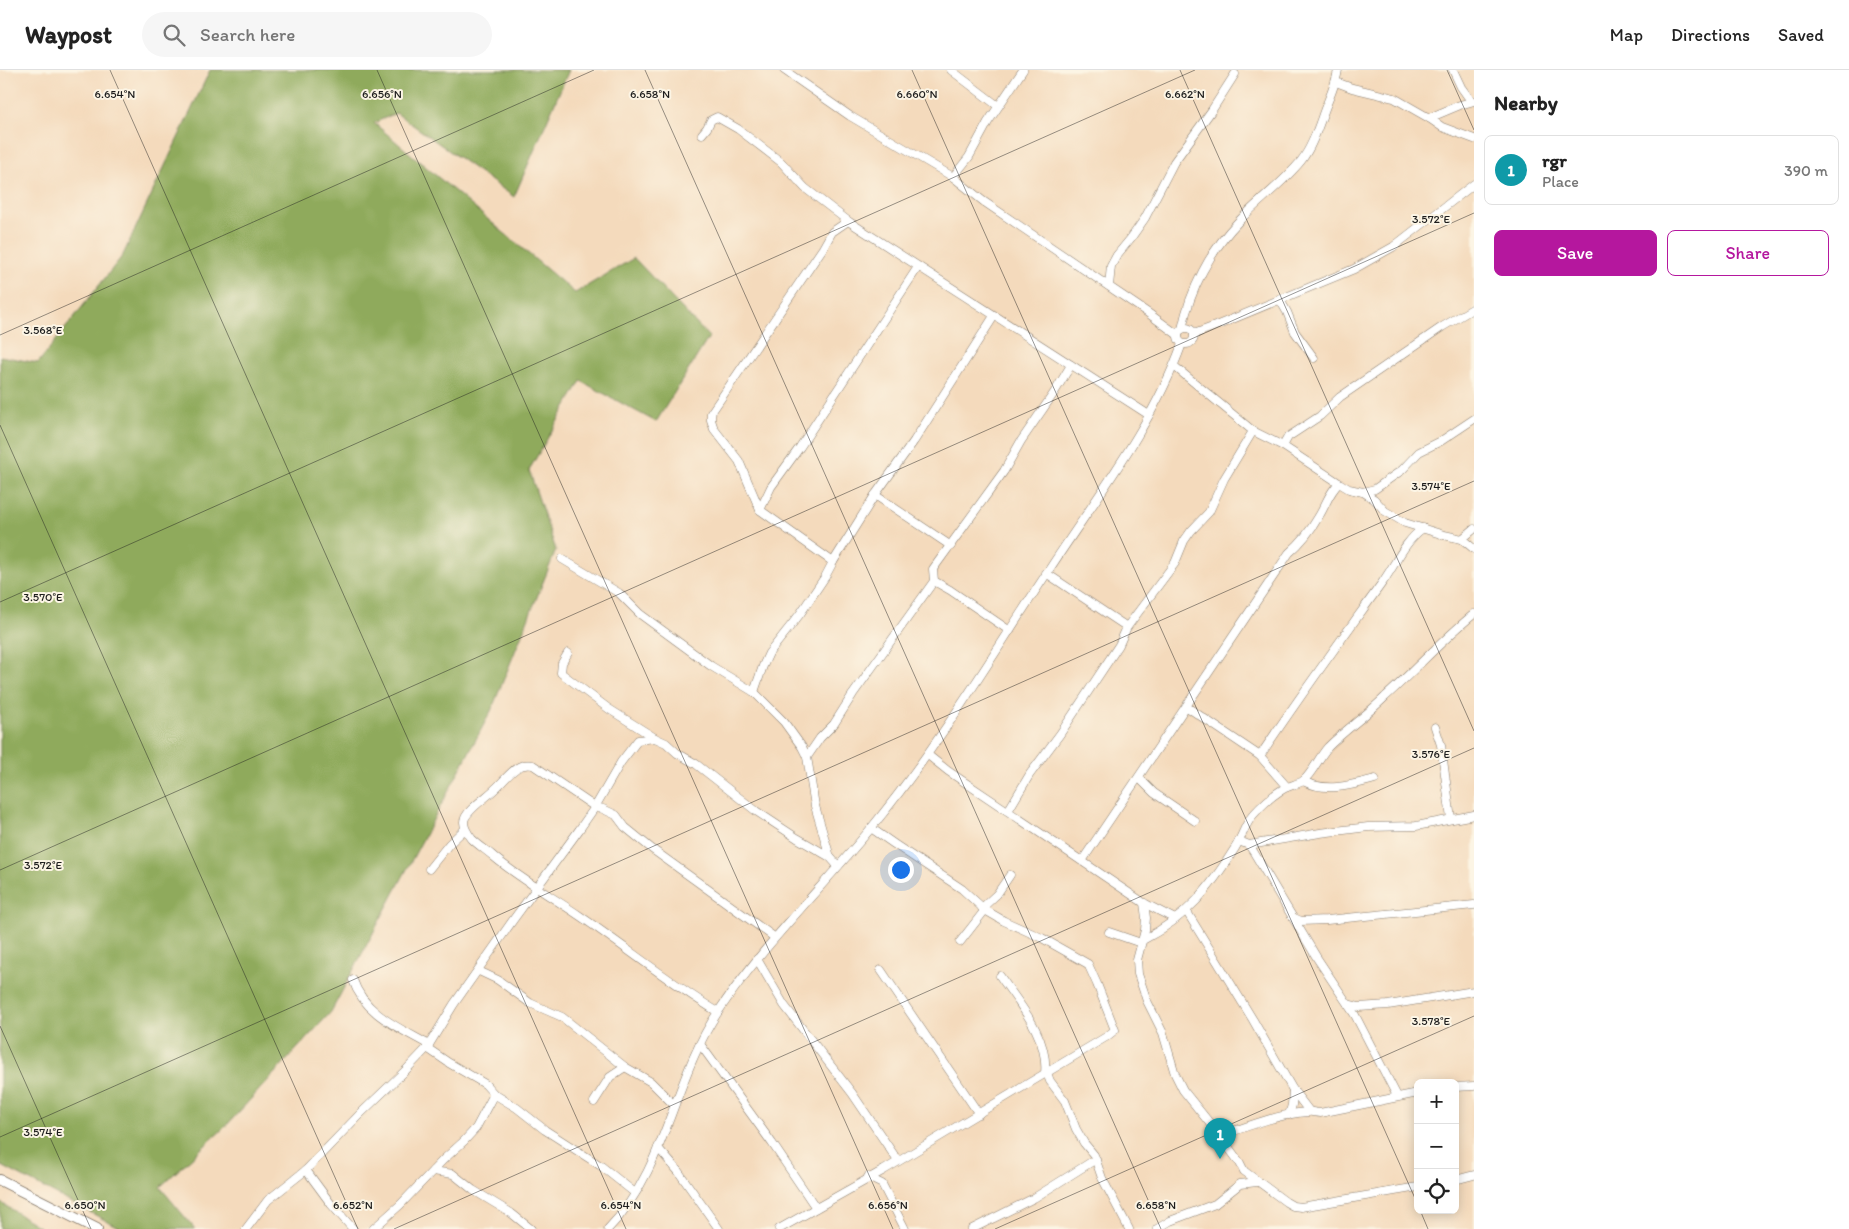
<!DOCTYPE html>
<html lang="en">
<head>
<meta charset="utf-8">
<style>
  :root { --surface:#fff; --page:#f6f6f6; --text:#222; --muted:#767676; --line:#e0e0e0; --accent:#b5179e }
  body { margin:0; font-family:Itim,sans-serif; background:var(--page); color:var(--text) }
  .controls { position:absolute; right:15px; bottom:15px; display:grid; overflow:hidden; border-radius:8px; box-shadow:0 2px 12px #0003 }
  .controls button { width:45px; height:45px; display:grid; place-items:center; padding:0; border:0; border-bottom:1px solid var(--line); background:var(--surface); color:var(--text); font:25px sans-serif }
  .you { position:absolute; left:900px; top:799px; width:18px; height:18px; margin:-12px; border:4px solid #fff; border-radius:50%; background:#1a73e8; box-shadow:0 0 0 8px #1a73e833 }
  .badge { display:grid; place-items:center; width:32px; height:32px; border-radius:50%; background:var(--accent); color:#fff; font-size:16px; font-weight:700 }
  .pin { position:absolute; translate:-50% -41px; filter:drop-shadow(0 1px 2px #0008) }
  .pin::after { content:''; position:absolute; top:26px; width:18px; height:15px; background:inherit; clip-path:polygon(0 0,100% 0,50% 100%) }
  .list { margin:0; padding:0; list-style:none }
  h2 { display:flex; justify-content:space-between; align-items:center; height:65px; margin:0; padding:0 20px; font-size:21px }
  h2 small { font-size:16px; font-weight:400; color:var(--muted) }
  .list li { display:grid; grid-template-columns:32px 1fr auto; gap:15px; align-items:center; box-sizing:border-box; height:70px; margin:0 10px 10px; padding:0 10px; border:1px solid var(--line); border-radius:8px }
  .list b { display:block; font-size:19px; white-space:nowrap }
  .list p { margin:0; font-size:16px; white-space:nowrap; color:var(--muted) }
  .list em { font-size:16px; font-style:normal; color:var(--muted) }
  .actions { display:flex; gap:10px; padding:15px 20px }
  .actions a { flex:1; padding:11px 0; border:1px solid var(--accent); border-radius:8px; text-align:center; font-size:18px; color:var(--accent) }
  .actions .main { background:var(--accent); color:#fff }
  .icon { flex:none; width:28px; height:28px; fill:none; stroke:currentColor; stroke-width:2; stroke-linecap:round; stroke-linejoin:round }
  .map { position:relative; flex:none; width:1474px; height:1159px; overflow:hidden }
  header { display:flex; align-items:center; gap:30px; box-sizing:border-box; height:70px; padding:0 25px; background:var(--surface); border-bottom:1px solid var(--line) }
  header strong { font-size:24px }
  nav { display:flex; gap:28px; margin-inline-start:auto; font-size:18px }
  .search { width:350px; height:45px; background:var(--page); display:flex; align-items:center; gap:12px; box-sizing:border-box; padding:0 18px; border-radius:28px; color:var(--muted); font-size:19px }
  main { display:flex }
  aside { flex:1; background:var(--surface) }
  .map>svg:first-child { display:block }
  .forest { fill:#8faa5c; stroke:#56633c }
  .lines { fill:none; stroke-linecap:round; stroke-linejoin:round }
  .minor-casing { stroke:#887b6c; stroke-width:9 }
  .major-casing { stroke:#887b6c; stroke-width:12 }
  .minor { stroke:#fff; stroke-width:8 }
  .major { stroke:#fff; stroke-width:10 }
  .ticks { fill:none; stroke:#1c1c1c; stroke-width:1; stroke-opacity:0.45 }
  .ticks-label { font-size:12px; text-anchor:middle; fill:#1c1c1c; stroke:#fcf5e5; stroke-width:4; stroke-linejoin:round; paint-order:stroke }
</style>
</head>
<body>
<header>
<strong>Waypost</strong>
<div class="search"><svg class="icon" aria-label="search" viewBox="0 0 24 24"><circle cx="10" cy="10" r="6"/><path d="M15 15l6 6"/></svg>Search here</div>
<nav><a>Map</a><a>Directions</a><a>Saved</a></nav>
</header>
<main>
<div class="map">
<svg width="1474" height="1159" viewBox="0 0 1474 1159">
  <rect width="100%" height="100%" fill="#fcf5e5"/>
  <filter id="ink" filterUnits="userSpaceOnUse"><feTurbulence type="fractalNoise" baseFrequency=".02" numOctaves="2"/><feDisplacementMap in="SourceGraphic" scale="10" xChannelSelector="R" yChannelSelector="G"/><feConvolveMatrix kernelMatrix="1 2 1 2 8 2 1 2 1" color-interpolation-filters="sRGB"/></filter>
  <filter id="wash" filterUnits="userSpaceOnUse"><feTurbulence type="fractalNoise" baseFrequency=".0096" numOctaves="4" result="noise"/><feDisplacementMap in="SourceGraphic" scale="20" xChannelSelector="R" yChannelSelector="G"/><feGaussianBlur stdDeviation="1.12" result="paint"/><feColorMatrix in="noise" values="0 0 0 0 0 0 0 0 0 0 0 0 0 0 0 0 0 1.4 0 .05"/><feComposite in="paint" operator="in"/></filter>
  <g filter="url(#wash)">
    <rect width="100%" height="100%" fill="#f4dabc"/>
    <g class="forest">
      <path d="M210,0H569L514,127L396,43L374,53L575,223L634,188L709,267L656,352L581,311L529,400L556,480L491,641L331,942L225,1057L160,1117L195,1159H122L0,1095V286L38,293L123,185Z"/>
      <path d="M0,1132L42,1159H0Z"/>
    </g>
  </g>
  <g filter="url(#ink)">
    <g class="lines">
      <defs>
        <g id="minor">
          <path d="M784,0L850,46L953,107"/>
          <path d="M951,0L998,36"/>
          <path d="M1023,0L988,52L969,87L953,107L983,131L1148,243L1178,265"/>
          <path d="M1453,0L1461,17L1471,31"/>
          <path d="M1336,12L1352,18L1394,28L1429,48L1442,57L1474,69"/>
          <path d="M1429,48L1460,35L1474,31"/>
          <path d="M702,64L707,58L711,50L717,47L738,59L781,92L805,118L848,151"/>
          <path d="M1109,216L1111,196L1117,185L1131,168L1145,148L1174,92L1212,40L1235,4"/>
          <path d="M1280,230L1287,242L1295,262L1314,288"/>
          <circle cx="1186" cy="266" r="8"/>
          <path d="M1182,259C1190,220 1210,181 1238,152C1258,131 1282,114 1301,91C1313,76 1319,54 1326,36C1331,24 1336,13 1338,0"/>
          <path d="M1194,264L1218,255L1354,199L1393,177L1474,114"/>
          <path d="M1174,296L1253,361L1283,376L1288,367L1320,346L1340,327L1442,257L1474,238"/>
          <path d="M1283,376L1339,413"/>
          <path d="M1363,422L1375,419L1402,400L1419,382L1441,371L1474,349"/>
          <path d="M875,425L951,476"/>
          <path d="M760,440L771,417L800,377L918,197"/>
          <path d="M1462,469L1474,459"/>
          <path d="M562,489L619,523L640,544L711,596L754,622L784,652L802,677L807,687L815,736L830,787"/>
          <path d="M833,492L760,440L739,391L714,359L711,350V343L823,178L832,162L848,151L1149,345"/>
          <path d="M1046,503L1127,557"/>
          <path d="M934,511L950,520L1010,561"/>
          <path d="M568,583L562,593L561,603L609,639L655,668L666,673L677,683L696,694L756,741L797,768L830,787L838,796"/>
          <path d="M754,622L763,596L769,583L800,544L825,507L833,492L875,425L914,371L994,246"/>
          <path d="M1187,637L1260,686L1287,717"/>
          <path d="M1435,657L1441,675L1451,749"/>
          <path d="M928,685L948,701L1144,833L1175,849"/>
          <path d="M1260,686C1299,627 1341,570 1382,513C1395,495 1404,472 1423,458"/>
          <path d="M807,687L820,668L834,654L853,624L934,511L933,499L1004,401L1021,371L1054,323L1071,295"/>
          <path d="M1139,708L1154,723L1195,751"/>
          <path d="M1303,711C1326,723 1352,715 1375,709"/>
          <path d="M1008,741L1030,704L1060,664L1119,575L1127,557L1175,493L1184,471L1191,461L1209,442L1224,409L1253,361"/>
          <path d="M1239,771L1249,775L1253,781L1317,888L1355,945L1397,1026"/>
          <path d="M1249,775L1320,763L1368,757L1416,756L1474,745"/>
          <path d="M1082,791L1289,483C1302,472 1311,460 1319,446C1327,433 1328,424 1339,413L1349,419L1363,422L1374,429L1385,441L1405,453L1444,465L1462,469L1474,479"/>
          <path d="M429,799L449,774L465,759"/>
          <path d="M1144,833L1146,848L1145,860L1137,890L1138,904L1147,931L1163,963L1175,1004L1183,1020L1220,1066L1240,1093L1244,1101L1286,1132L1293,1136L1301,1137L1418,1117"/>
          <path d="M982,838L997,824L1010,805"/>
          <path d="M1187,842L1253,950L1293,1020L1309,1041"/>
          <path d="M1292,847L1301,851L1327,850L1474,835"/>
          <path d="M1109,862L1141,873"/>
          <path d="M1143,870C1188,846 1208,821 1235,778C1242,767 1245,754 1253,745C1262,735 1274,724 1285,718C1291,715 1298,714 1303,711C1312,704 1319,687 1328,677C1346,659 1367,645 1385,627C1415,600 1442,570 1474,544"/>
          <path d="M960,872L985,840"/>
          <path d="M757,889L784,935L852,1023L898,1091"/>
          <path d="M881,900L979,1044"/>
          <path d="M479,901L498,910L530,933L562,947L625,997L651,1012L674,1035"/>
          <path d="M1000,906C1020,935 1049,967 1045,1004"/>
          <path d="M353,910C364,944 400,958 429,975"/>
          <path d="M1348,934L1359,937L1388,935L1474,921"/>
          <path d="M718,942C670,913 627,878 580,846C551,826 520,809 493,786C486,780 478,775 472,769C468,764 464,758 464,752C464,741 489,726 497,717C508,707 517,691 533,695L595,737L603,739L616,745L625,757L652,779L774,867"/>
          <path d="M700,974L772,1073L816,1138"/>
          <path d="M427,978L449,993L485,1014L494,1024L517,1038L545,1060L601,1096L635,1123"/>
          <path d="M1047,1003L1050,1011L1065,1031L1076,1059L1084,1073L1094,1085L1102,1108L1129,1159"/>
          <path d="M1455,1017L1474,1016"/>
          <path d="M594,1032L610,1007L625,997"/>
          <path d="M1289,1045L1292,1035L1293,1020"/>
          <path d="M1220,1066C1245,1057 1282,1043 1308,1042C1312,1041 1316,1043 1320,1043L1418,1023"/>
          <path d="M658,1078L678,1101L719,1159"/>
          <path d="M306,1100L331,1134L353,1159"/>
          <path d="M433,1101L453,1104L473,1120L511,1143L531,1159"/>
          <path d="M868,1107L882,1114L905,1159"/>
          <path d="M1455,1110L1474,1105"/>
          <path d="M246,1159L268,1130L306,1100L360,1044L405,1001L427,978L454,934L513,850L579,760L595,737L621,692L638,670L655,668"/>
          <path d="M373,1159L400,1135L443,1090L464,1071L476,1058L494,1024"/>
          <path d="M608,1159C666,1100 673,1009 718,942C763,875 821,819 872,757C938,677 990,589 1047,503C1095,429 1152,357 1182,274"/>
          <path d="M779,1159L884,1100L1106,967L1115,960L1097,914L1088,894L1042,868L1004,851L985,840L962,819L894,774L871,758"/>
          <path d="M972,1159L1034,1128L1096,1089"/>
          <path d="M1157,1159L1170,1151L1215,1134L1240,1114L1257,1112"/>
        </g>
        <path id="major" d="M0,1110L97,1159"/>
      </defs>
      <use href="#minor" class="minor-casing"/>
      <use href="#major" class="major-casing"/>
      <use href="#minor" class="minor"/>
      <use href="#major" class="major"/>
    </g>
  </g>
  <path class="ticks" d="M110,0L626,1159M377,0L893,1159M645,0L1161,1159M912,0L1418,1135M1180,0L1474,661M1447,0L1474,60M0,265L594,0M0,355L358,1159M0,532L1195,0M0,800L1474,143M0,956L91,1159M0,1067L1474,411M1420,1140L1428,1159M394,1159L1474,678M995,1159L1474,946"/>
  <g class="ticks-label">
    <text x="115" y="28">6.654°N</text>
    <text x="382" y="28">6.656°N</text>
    <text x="917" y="28">6.660°N</text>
    <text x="1185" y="28">6.662°N</text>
    <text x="650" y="28">6.658°N</text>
    <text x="1431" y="153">3.572°E</text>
    <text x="43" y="264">3.568°E</text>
    <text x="1431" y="420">3.574°E</text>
    <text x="43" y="531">3.570°E</text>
    <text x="1431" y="688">3.576°E</text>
    <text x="43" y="799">3.572°E</text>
    <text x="1431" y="955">3.578°E</text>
    <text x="43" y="1066">3.574°E</text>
    <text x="85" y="1139">6.650°N</text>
    <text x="353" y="1139">6.652°N</text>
    <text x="621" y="1139">6.654°N</text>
    <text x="888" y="1139">6.656°N</text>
    <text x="1156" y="1139">6.658°N</text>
  </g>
</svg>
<div class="controls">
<button>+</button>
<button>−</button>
<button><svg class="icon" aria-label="locate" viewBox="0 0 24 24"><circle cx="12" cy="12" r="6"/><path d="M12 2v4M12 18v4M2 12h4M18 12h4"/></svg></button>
</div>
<div class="you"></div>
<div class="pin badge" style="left:1220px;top:1089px;background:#0f9aa8">1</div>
</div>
<aside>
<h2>Nearby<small></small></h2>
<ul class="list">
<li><span class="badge" style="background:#0f9aa8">1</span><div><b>rgr</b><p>Place</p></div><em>390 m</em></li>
</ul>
<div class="actions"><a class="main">Save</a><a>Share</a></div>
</aside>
</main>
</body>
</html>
